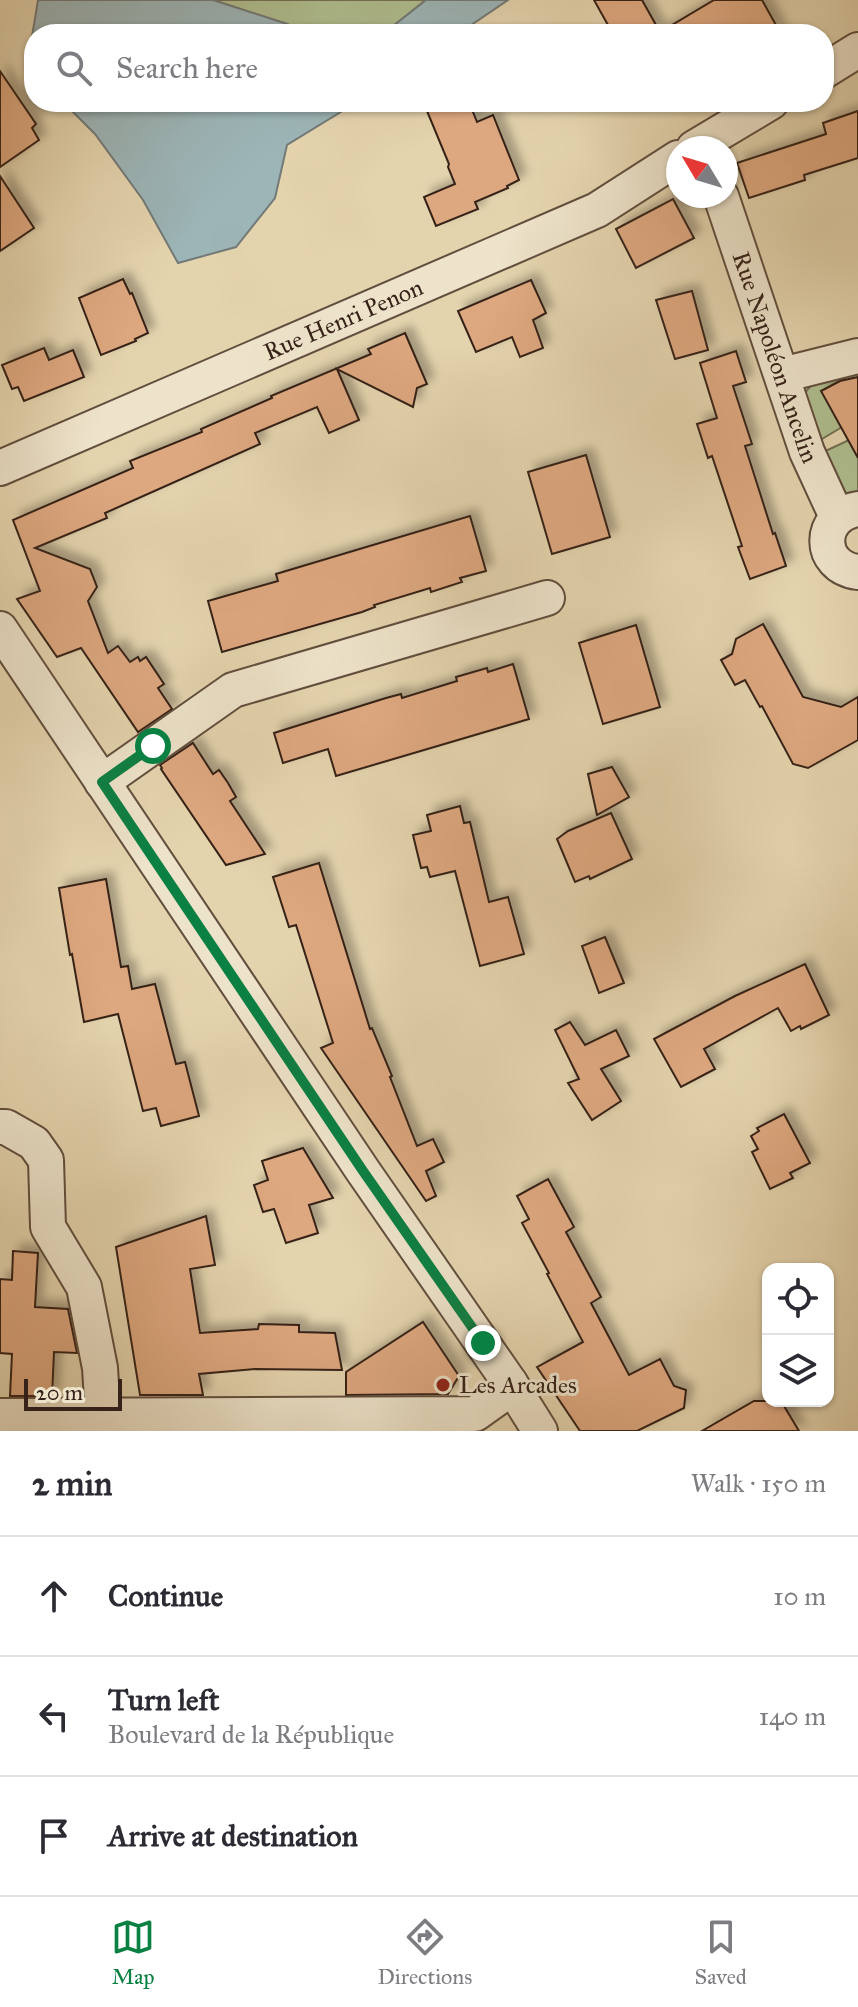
<!DOCTYPE html>
<html lang="en">
<head>
<meta charset="utf-8">
<style>
  :root { --surface:#fff; --page:#f7f7f7; --text:#2b2b33; --muted:#7c7c81; --line:#e1e1e2; --accent:#0b8043 }
  body { margin:0; font-family:"IM FELL Great Primer",serif; background:var(--page); color:var(--text) }
  .controls { position:absolute; right:24px; bottom:24px; display:grid; overflow:hidden; border-radius:16px; box-shadow:0 2px 6px #0004 }
  .controls button { width:72px; height:72px; display:grid; place-items:center; padding:0; border:0; border-bottom:2px solid var(--line); background:var(--surface); color:var(--text); font:40px sans-serif }
  .compass { position:absolute; left:666px; top:136px; width:72px; height:72px; border-radius:50%; background:var(--surface); box-shadow:0 2px 6px #0004; rotate:308deg }
  .scale { position:absolute; left:24px; bottom:20px; width:98px; box-sizing:border-box; padding-left:8px; border:4px solid #362219; border-top:0; font-size:22px; line-height:28px; white-space:nowrap; color:#362219; -webkit-text-stroke:6px #ede3ca; paint-order:stroke }
  .stop { position:absolute; width:24px; height:24px; margin:-18px; border:6px solid #0b8043; border-radius:50%; background:#fff }
  .stop.end { background:#0b8043; border-color:#fff; box-shadow:0 2px 8px #0008 }
  .list { margin:0; padding:0; list-style:none }
  h2 { display:flex; justify-content:space-between; align-items:center; height:104px; margin:0; padding:0 32px; font-size:34px }
  h2 small { font-size:26px; font-weight:400; color:var(--muted) }
  .list li { display:grid; grid-template-columns:52px 1fr auto; gap:24px; align-items:center; box-sizing:border-box; height:120px; padding:0 32px; border-top:2px solid var(--line) }
  .list b { display:block; font-size:30px; white-space:nowrap }
  .list p { margin:0; font-size:26px; white-space:nowrap; color:var(--muted) }
  .list em { font-size:26px; font-style:normal; color:var(--muted) }
  .icon { flex:none; width:44px; height:44px; fill:none; stroke:currentColor; stroke-width:2; stroke-linecap:round; stroke-linejoin:round }
  .map { position:relative; flex:none; width:858px; height:1431px; overflow:hidden }
  .search { position:absolute; background:var(--surface); box-shadow:0 2px 6px #0004; left:24px; right:24px; top:24px; height:88px; display:flex; align-items:center; gap:20px; box-sizing:border-box; padding:0 28px; border-radius:32px; color:var(--muted); font-size:30px }
  .sheet { height:464px; background:var(--surface) }
  nav { display:flex; justify-content:space-around; align-items:center; box-sizing:border-box; height:112px; border-top:2px solid var(--line); background:var(--surface); font-size:22px; color:var(--muted) }
  nav a { display:grid; justify-items:center; gap:4px }
  nav .on { color:var(--accent) }
  .map>svg:first-child { display:block }
  .green { fill:#afbe8f; stroke:#727054; stroke-width:2 }
  .water { fill:#9cb5b7; stroke:#737a78; stroke-width:2 }
  .building { fill:#dda77f; stroke:#362219; stroke-width:2; filter:url(#shadow) }
  .lines { fill:none; stroke-linecap:round; stroke-linejoin:round }
  .minor-casing { stroke:#624e3e; stroke-width:38 }
  .minor { stroke:#ede3ca; stroke-width:34 }
  .route { stroke:#0b8043; stroke-width:10 }
  .poi-dot { fill:#8f2418; stroke:#ede3ca; stroke-width:3 }
  .labels { text-anchor:middle; stroke-width:6; stroke-linejoin:round; paint-order:stroke }
  .street-label { font-size:24px; fill:#362219; stroke:#ede3ca }
  .poi-label { font-size:24px; fill:#362219; stroke:#ede3ca; text-anchor:start }
</style>
</head>
<body>
<div class="map">
<svg width="858" height="1431" viewBox="0 0 858 1431">
  <defs>
    <filter id="shadow"><feDropShadow dx="7" dy="-7" stdDeviation="4" flood-color="#0004"/></filter>
  </defs>
  <rect width="100%" height="100%" fill="#e4d4ae"/>
  <filter id="stains"><feTurbulence type="fractalNoise" baseFrequency=".0025" numOctaves="4"/><feColorMatrix values="0 0 0 0 .2 0 0 0 0 .09 0 0 0 0 .02 0 0 0 .5 -.17"/></filter>
  <radialGradient id="worn" r=".72"><stop offset=".6" stop-color="#630" stop-opacity="0"/><stop offset="1" stop-color="#630" stop-opacity=".3"/></radialGradient>
  <g class="green">
    <path d="M213,0H426L383,34H306L287,24Z"/>
    <path d="M856,372L822,391L842,427L817,442L803,395L813,383Z"/>
    <path d="M849,440L858,454V495L844,496L819,454Z"/>
  </g>
  <g class="water">
    <path d="M38,0H213L287,24L306,34H34V74L27,67Z"/>
    <path d="M426,0H508L458,34H383Z"/>
    <path d="M63,102H357L287,145L275,198L236,247L178,263L143,200L95,134Z"/>
  </g>
  <g class="building">
    <path d="M594,0H642L660,32L714,0H762L781,34H613Z"/>
    <path d="M0,71L36,124L32,128L39,140L0,167Z"/>
    <path d="M449,102H469L477,122L493,115L519,180L507,186L508,188L475,202L478,209L436,226L424,197L455,184L448,167L449,164L427,111Z"/>
    <path d="M858,111V158L804,175L805,180L749,198L737,163L826,134L823,123Z"/>
    <path d="M0,176L34,228L0,251Z"/>
    <path d="M673,199L694,238L636,268L616,229Z"/>
    <path d="M123,279L130,294L132,293L148,333L135,339L136,341L101,355L79,298Z"/>
    <path d="M531,280L546,313L533,320L543,348L520,357L512,337L476,352L458,311Z"/>
    <path d="M692,291L708,350L675,359L656,300Z"/>
    <path d="M405,333L427,384L417,388L413,407L337,369L359,420L329,433L317,407L255,433L260,444L105,513L107,518L35,548L90,569L97,587L88,601L108,653L118,646L130,662L138,657L140,661L146,657L164,684L158,688L172,709L138,732L81,648L57,657L17,599L40,591L13,520L133,468L130,461L202,432L201,429L272,398L271,396L371,354L368,349Z"/>
    <path d="M44,348L49,360L73,350L84,377L24,401L18,387L12,389L2,365Z"/>
    <path d="M736,351L746,382L733,386L752,444L745,446L773,534L775,533L786,566L750,579L738,547L742,546L712,456L708,458L697,424L717,418L700,363Z"/>
    <path d="M858,377V458L821,391L840,381Z"/>
    <path d="M586,455L610,537L552,554L528,472Z"/>
    <path d="M470,516L486,571L460,578L462,582L431,592L430,588L374,605L375,607L362,612L222,652L208,601L278,581L276,574Z"/>
    <path d="M763,624L803,697L841,707L858,697V740L808,768L793,764L762,706L760,707L745,680L735,685L721,660L732,654L736,639Z"/>
    <path d="M636,625L660,707L603,724L579,643Z"/>
    <path d="M513,664L529,719L336,776L328,749L283,763L274,733L386,698L401,694L402,698L457,681L456,677L487,668L488,672Z"/>
    <path d="M193,743L213,774L219,770L228,783L236,797L230,801L265,854L226,865L161,769L162,768L160,765Z"/>
    <path d="M612,767L629,797L597,815L588,774Z"/>
    <path d="M460,806L464,823L470,822L489,902L508,897L524,954L480,966L455,871L430,877L427,867L421,868L413,835L431,831L427,815Z"/>
    <path d="M611,813L632,859L590,879L589,876L575,882L557,839L568,831Z"/>
    <path d="M319,863L370,1029L372,1028L392,1076L390,1077L417,1146L433,1139L444,1162L426,1171L436,1196L426,1201L321,1048L333,1043L296,925L289,927L273,877Z"/>
    <path d="M106,879L121,967L128,966L132,989L155,984L176,1064L185,1062L199,1116L161,1126L156,1108L143,1111L118,1014L84,1022L72,954L70,955L59,888Z"/>
    <path d="M605,937L624,983L599,993L582,946Z"/>
    <path d="M805,964L829,1015L801,1029L800,1026L791,1031L778,1008L704,1049L715,1069L681,1087L654,1039L735,996Z"/>
    <path d="M570,1022L585,1045L616,1030L629,1056L601,1069L621,1101L592,1120L568,1083L579,1079L555,1030Z"/>
    <path d="M784,1114L810,1163L790,1173L793,1178L770,1189L752,1152L758,1149L751,1136L759,1131L757,1128Z"/>
    <path d="M303,1148L333,1198L309,1205L318,1233L286,1243L274,1209L263,1212L254,1185L268,1180L262,1161Z"/>
    <path d="M548,1179L574,1227L566,1232L601,1297L591,1303L629,1375L660,1359L674,1386L686,1390L684,1408L637,1431H580L537,1367L583,1342L547,1274L549,1273L522,1223L529,1219L517,1196Z"/>
    <path d="M206,1216L215,1265L190,1269L200,1333L258,1329L259,1324L299,1325V1332L335,1333L342,1370L255,1369L199,1374L203,1395H140L116,1247Z"/>
    <path d="M13,1251L38,1253L35,1307L68,1309L77,1353L54,1352L52,1396H10L12,1354L0,1353V1279L12,1280Z"/>
    <path d="M423,1322L459,1376L448,1394L346,1395V1372Z"/>
    <path d="M754,1401H781L799,1431H702Z"/>
  </g>
  <g class="lines">
    <defs>
      <g id="minor">
        <path d="M824,71L858,50"/>
        <path d="M694,148L771,102"/>
        <path id="s1" d="M721,196L807,452L837,517"/>
        <path d="M782,375L858,356"/>
        <path id="s2" d="M0,468L597,210L678,158"/>
        <path d="M858,509C817,515 817,567 858,572"/>
        <path d="M0,629L363,1171L510,1383L540,1431"/>
        <path d="M102,782L233,690L547,598"/>
        <path d="M0,1127H6L34,1143L46,1160L48,1227L84,1287L100,1368L103,1415"/>
        <path d="M0,1416L475,1414L496,1399L510,1383"/>
      </g>
    </defs>
    <use href="#minor" class="minor-casing"/>
    <use href="#minor" class="minor"/>
  </g>
  <g class="lines">
    <path class="route" d="M153,746L102,782L363,1171L483,1343"/>
  </g>
  <circle class="poi-dot" cx="443" cy="1385" r="8"/>
  <g class="labels">
    <g class="street-label">
      <text dy="8" stroke="none"><textPath href="#s2" startOffset="374">Rue Henri Penon</textPath></text>
      <text dy="8" stroke="none"><textPath href="#s1" startOffset="170">Rue Napoléon Ancelin</textPath></text>
    </g>
    <g class="poi-label">
      <text x="459" y="1393">Les Arcades</text>
    </g>
  </g>
  <rect width="100%" height="100%" filter="url(#stains)"/>
  <rect width="100%" height="100%" fill="url(#worn)"/>
</svg>
<div class="controls">
<button><svg class="icon" aria-label="locate" viewBox="0 0 24 24"><circle cx="12" cy="12" r="6"/><path d="M12 2v4M12 18v4M2 12h4M18 12h4"/></svg></button>
<button><svg class="icon" aria-label="layers" viewBox="0 0 24 24"><path d="M12 4l9 5-9 5-9-5zM3 14l9 5 9-5"/></svg></button>
</div>
<svg class="compass" viewBox="-18 -18 36 36"><path d="M0-13l5 13h-10z" fill="#e53935"/><path d="M0 13l5-13h-10z" fill="#7c7c81"/></svg>
<div class="scale">20 m</div>
<div class="stop" style="left:153px;top:746px"></div>
<div class="stop end" style="left:483px;top:1343px"></div>
<div class="search"><svg class="icon" aria-label="search" viewBox="0 0 24 24"><circle cx="10" cy="10" r="6"/><path d="M15 15l6 6"/></svg>Search here</div>
</div>
<section class="sheet">
<h2>2 min<small>Walk · 150 m</small></h2>
<ul class="list">
<li><svg class="icon" aria-label="ahead" viewBox="0 0 24 24"><path d="M12 20V5M6 11l6-6 6 6"/></svg><div><b>Continue</b></div><em>10 m</em></li>
<li><svg class="icon" aria-label="left" viewBox="0 0 24 24"><path d="M17 20v-9H6M10 6l-5 5 5 5"/></svg><div><b>Turn left</b><p>Boulevard de la République</p></div><em>140 m</em></li>
<li><svg class="icon" aria-label="arrive" viewBox="0 0 24 24"><path d="M6 21V4h12l-3 4 3 4H6"/></svg><div><b>Arrive at destination</b></div></li>
</ul>
</section>
<nav>
<a class="on"><svg class="icon" aria-label="map" viewBox="0 0 24 24"><path d="M3 6l6-2 6 2 6-2v14l-6 2-6-2-6 2zM9 4v14M15 6v14"/></svg>Map</a>
<a><svg class="icon" aria-label="directions" viewBox="0 0 24 24"><path d="M12 3l9 9-9 9-9-9zM9 14v-3h6M13 9l2 2-2 2"/></svg>Directions</a>
<a><svg class="icon" aria-label="saved" viewBox="0 0 24 24"><path d="M7 4h10v16l-5-4-5 4z"/></svg>Saved</a>
</nav>
</body>
</html>
